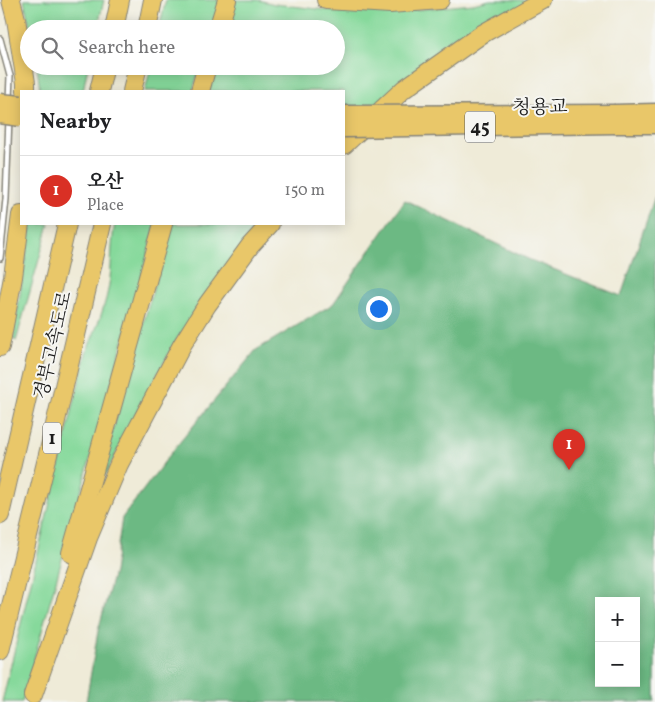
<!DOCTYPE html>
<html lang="en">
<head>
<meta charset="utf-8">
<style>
  :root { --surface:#fff; --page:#f6f6f6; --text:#202124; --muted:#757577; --line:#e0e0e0; --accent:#d93025 }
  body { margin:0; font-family:Vollkorn,"Noto Serif KR",serif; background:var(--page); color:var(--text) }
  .controls { position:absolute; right:15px; bottom:15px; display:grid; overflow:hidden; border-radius:0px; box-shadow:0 2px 12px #0003 }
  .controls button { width:45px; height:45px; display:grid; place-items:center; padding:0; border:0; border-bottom:1px solid var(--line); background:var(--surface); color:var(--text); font:25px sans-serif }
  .you { position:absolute; left:378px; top:308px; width:18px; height:18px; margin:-12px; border:4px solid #fff; border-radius:50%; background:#1a73e8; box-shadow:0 0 0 8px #1a73e833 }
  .badge { display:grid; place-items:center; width:32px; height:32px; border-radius:50%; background:var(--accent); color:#fff; font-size:16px; font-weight:700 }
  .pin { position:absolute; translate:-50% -41px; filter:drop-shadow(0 1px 2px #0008) }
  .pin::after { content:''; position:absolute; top:26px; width:18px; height:15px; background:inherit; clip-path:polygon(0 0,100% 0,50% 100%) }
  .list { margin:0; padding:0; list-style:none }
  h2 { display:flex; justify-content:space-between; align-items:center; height:65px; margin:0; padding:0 20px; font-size:21px }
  h2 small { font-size:16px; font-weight:400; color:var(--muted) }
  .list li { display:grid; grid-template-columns:32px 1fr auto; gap:15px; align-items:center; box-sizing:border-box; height:70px; padding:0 20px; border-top:1px solid var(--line) }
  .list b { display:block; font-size:19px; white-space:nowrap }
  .list p { margin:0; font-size:16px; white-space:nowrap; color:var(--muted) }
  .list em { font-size:16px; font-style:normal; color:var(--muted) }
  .icon { flex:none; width:28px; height:28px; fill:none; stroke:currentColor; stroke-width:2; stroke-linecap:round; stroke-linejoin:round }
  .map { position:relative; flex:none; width:655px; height:702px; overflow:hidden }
  .search { position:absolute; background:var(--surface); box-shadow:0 2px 12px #0003; left:20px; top:20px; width:325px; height:55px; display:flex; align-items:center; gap:12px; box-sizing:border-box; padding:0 18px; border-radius:28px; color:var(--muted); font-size:19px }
  .panel { position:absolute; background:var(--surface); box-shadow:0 2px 12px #0003; left:20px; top:90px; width:325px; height:135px; border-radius:0px }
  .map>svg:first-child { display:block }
  .green { fill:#86d99b; stroke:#517a5c }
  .forest { fill:#6cb983; stroke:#446a50; fill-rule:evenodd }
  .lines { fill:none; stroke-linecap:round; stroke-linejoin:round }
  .service-casing { stroke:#86847a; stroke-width:8 }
  .trunk-casing { stroke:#86847a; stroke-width:19 }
  .motorway-casing { stroke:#86847a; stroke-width:20 }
  .service { stroke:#fff; stroke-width:5 }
  .trunk { stroke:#e9c769; stroke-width:16 }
  .motorway { stroke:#e9c769; stroke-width:18 }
  .trunk-bridge-casing { stroke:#86847a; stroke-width:19; stroke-linecap:butt }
  .trunk-bridge { stroke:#e9c769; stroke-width:16 }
  .labels { text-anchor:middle; stroke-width:4; stroke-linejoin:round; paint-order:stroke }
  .shield { fill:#f6f6f2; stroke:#5d5d5c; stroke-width:1 }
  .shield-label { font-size:18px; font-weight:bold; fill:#1c1c1c }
  .street-label { font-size:19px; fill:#1c1c1c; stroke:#f6f6f2 }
</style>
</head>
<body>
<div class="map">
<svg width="655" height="702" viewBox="0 0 655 702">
  <rect width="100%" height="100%" fill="#f6f6f2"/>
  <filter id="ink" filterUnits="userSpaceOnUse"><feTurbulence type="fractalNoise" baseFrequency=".02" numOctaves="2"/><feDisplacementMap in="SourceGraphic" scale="10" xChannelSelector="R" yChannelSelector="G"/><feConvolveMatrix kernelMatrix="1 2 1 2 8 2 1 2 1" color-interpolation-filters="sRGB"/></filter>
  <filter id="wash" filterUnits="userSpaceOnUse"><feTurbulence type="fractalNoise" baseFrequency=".0096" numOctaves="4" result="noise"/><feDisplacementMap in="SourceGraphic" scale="20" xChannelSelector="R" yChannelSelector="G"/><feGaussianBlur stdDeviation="1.12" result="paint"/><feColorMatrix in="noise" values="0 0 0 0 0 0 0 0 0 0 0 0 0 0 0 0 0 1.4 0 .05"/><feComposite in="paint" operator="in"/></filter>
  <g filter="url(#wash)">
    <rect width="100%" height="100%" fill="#efebd8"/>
    <g class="green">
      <path d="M24,0H104L97,29H30Z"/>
      <path d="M166,0H221L212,29H159Z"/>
      <path d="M236,0H258L275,4L334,11H402L473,4L490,0H531L344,139V91H209L216,66H336V29H227Z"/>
      <path d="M37,66H88L83,91H40Z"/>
      <path d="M151,66H200L193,91H145Z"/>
      <path d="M31,224H49L16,341L13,339Z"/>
      <path d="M115,224H156L22,702H2L86,353C96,329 107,304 110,278C112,260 111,242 115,224Z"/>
      <path d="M172,224H263L177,339L134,417L106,474L103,476L101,471Z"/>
    </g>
    <path class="forest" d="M655,196V702H86L98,631L114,572L122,518L175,448L256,350L333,304L405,200L528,259L621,296ZM599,601H636V683H599Z"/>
  </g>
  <g filter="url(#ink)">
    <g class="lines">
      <defs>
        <g id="service">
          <path d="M0,39L10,76L9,100"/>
          <path d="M0,258L6,199L9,118"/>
        </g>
        <g id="trunk">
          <path d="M615,113L655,112"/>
          <path d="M616,125H655"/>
        </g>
        <g id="motorway">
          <path d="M11,0L16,19L26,83V91"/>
          <path d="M326,0L390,4L440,0"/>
          <path d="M114,29L120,0"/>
          <path d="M147,29L153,0"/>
          <path d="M218,29L227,0"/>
          <path d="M99,91L105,66"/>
          <path d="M132,91L138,66"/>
          <path d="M200,91L207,66"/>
          <path d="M344,145L404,89L482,34L543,0"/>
          <path d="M0,347L13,277L21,215"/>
          <path d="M0,515L67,224"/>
          <path d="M71,553L163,224"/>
          <path d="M0,651L51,442L102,224"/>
          <path d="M33,695L88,538L119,464L182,345L207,305L250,246L270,224"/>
        </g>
      </defs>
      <use href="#service" class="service-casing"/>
      <use href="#trunk" class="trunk-casing"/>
      <use href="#motorway" class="motorway-casing"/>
      <use href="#service" class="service"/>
      <use href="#trunk" class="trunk"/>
      <use href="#motorway" class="motorway"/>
      <defs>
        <g id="trunk-bridge">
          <path d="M0,102L21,104"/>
          <path d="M344,114L615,113"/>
          <path d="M0,115L21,118"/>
          <path d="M344,129L616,125"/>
        </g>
      </defs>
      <use href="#trunk-bridge" class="trunk-bridge-casing"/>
      <use href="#trunk-bridge" class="trunk-bridge"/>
    </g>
  </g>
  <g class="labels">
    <g class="shield">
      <rect x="465" y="111.5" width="30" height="31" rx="4"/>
      <rect x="43" y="422.5" width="18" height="31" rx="4"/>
    </g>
    <g class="shield-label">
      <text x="480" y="133">45</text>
      <text x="52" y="444">1</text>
    </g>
    <g class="street-label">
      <text transform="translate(540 106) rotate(-1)" y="7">청용교</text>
      <text transform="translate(52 345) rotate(-77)" y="7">경부고속도로</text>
    </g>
  </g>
</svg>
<div class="controls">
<button>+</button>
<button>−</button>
</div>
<div class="you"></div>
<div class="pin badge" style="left:569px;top:470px">1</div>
<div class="search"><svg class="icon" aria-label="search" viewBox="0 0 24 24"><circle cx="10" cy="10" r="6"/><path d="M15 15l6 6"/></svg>Search here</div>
<section class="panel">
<h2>Nearby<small></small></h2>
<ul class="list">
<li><span class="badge">1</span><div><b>오산</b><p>Place</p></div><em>150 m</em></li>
</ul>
</section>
</div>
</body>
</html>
